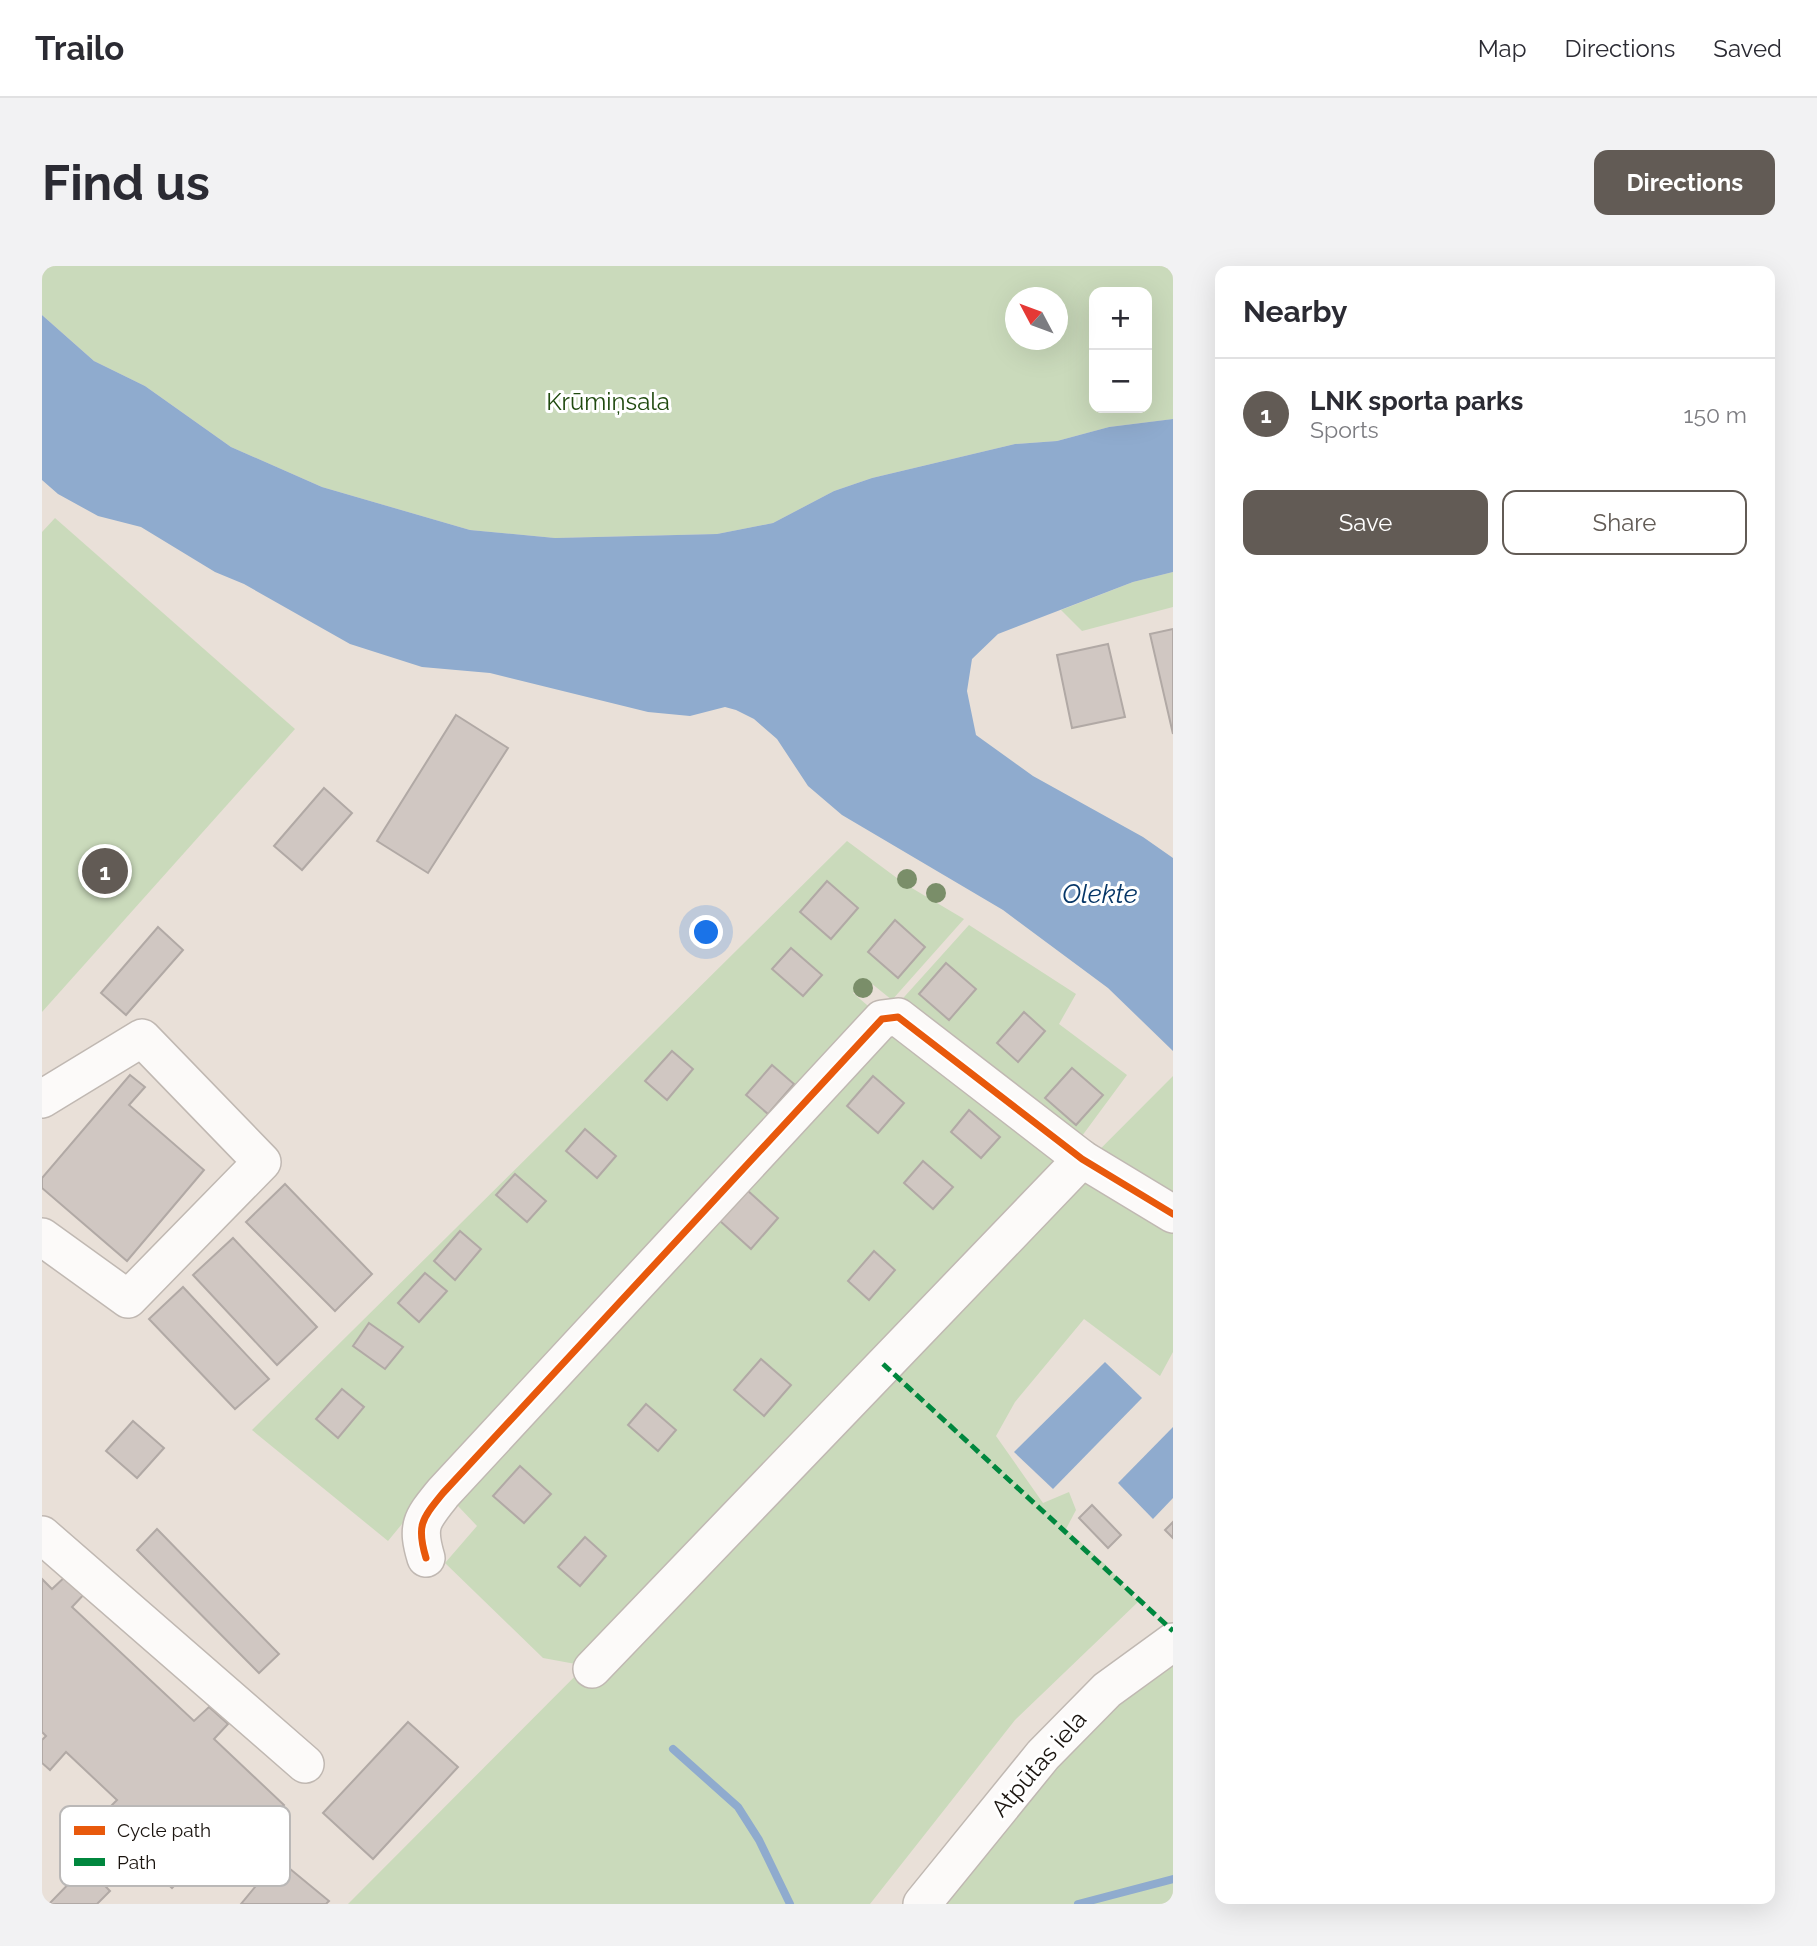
<!DOCTYPE html>
<html lang="en">
<head>
<meta charset="utf-8">
<style>
  :root { --surface:#fff; --page:#f2f2f3; --text:#2b2b33; --muted:#7c7c81; --line:#e1e1e2; --accent:#625b55 }
  body { margin:0; font-family:Raleway,sans-serif; background:var(--page); color:var(--text) }
  .controls { position:absolute; right:21px; top:21px; display:grid; overflow:hidden; border-radius:14px; box-shadow:0 7px 28px #0002 }
  .controls button { width:63px; height:63px; display:grid; place-items:center; padding:0; border:0; border-bottom:2px solid var(--line); background:var(--surface); color:var(--text); font:35px sans-serif }
  .compass { position:absolute; left:963px; top:21px; width:63px; height:63px; border-radius:50%; background:var(--surface); box-shadow:0 7px 28px #0002; rotate:311deg }
  .you { position:absolute; left:665px; top:667px; width:24px; height:24px; margin:-18px; border:5px solid #fff; border-radius:50%; background:#1a73e8; box-shadow:0 0 0 10px #1a73e833 }
  .badge { display:grid; place-items:center; width:46px; height:46px; border-radius:50%; background:var(--accent); color:#fff; font-size:23px; font-weight:700 }
  .pin { position:absolute; translate:-50% -50%; border:4px solid #fff; box-shadow:0 2px 7px #0006 }
  .list { margin:0; padding:0; list-style:none }
  h2 { display:flex; justify-content:space-between; align-items:center; height:91px; margin:0; padding:0 28px; font-size:30px }
  h2 small { font-size:23px; font-weight:400; color:var(--muted) }
  .list li { display:grid; grid-template-columns:46px 1fr auto; gap:21px; align-items:center; box-sizing:border-box; height:112px; padding:0 28px; border-top:2px solid var(--line) }
  .list b { display:block; font-size:26px; white-space:nowrap }
  .list p { margin:0; font-size:23px; white-space:nowrap; color:var(--muted) }
  .list em { font-size:23px; font-style:normal; color:var(--muted) }
  .actions { display:flex; gap:14px; padding:21px 28px }
  .actions a { flex:1; padding:16px 0; border:2px solid var(--accent); border-radius:14px; text-align:center; font-size:24px; color:var(--accent) }
  .actions .main { background:var(--accent); color:#fff }
  .map { position:relative; flex:none; width:1131px; height:1638px; overflow:hidden; border-radius:14px }
  header { display:flex; align-items:center; gap:42px; box-sizing:border-box; height:98px; padding:0 35px; background:var(--surface); border-bottom:2px solid var(--line) }
  header strong { font-size:33px }
  nav { display:flex; gap:38px; margin-inline-start:auto; font-size:24px }
  .intro { display:flex; align-items:center; justify-content:space-between; box-sizing:border-box; height:168px; padding:0 42px }
  h1 { margin:0; font-size:49px }
  .button { padding:18px 32px; border-radius:14px; background:var(--accent); color:#fff; font-size:24px; font-weight:700 }
  main { display:flex; gap:42px; padding:0 42px }
  aside { flex:1; background:var(--surface); border-radius:14px; box-shadow:0 7px 28px #0002 }
  .map>svg:first-child { display:block }
  .green { fill:#cadabb; fill-rule:evenodd }
  .water { fill:#8fabce }
  .lines { fill:none; stroke-linecap:round; stroke-linejoin:round }
  .stream { stroke:#8fabce; stroke-width:8 }
  .building { fill:#d0c7c2; stroke:#b1a9a5; stroke-width:2 }
  .minor-casing { stroke:#c0b8b2; stroke-width:40 }
  .minor { stroke:#fcfaf9; stroke-width:37 }
  .quiet { stroke:#00873e; stroke-width:5; stroke-dasharray:10 5; stroke-linecap:butt }
  .cycleway-casing { stroke:#fff; stroke-width:11 }
  .cycleway { stroke:#e8590c; stroke-width:7 }
  .tree { fill:#7a8e69 }
  .labels { text-anchor:middle; stroke-width:6; stroke-linejoin:round; paint-order:stroke }
  .park-label { font-size:24px; fill:#204a0f; stroke:#fff }
  .street-label { font-size:24px; fill:#1a140f; stroke:#fff }
  .water-label { font-size:26px; font-style:italic; fill:#073768; stroke:#fff }
  .key { fill:#fff; stroke:#bab8b7; stroke-width:2 }
  .key-label { font-size:19px; fill:#1a140f }
</style>
</head>
<body>
<header>
<strong>Trailo</strong>
<nav><a>Map</a><a>Directions</a><a>Saved</a></nav>
</header>
<div class="intro"><h1>Find us</h1><a class="button">Directions</a></div>
<main>
<div class="map">
<svg width="1131" height="1638" viewBox="0 0 1131 1638">
  <rect width="100%" height="100%" fill="#e9e0d8"/>
  <g class="green">
    <path d="M0,0H1131V153L1067,161L1015,175L973,178L830,212L792,225L731,257L675,268L513,272L428,264L280,221L189,181L103,120L52,95L0,49ZM1052,26H1105V142H1052ZM973,32H1015V74H973Z"/>
    <path d="M13,252L253,463L0,746V266Z"/>
    <path d="M1131,306V341L1040,365L1019,344L1091,316Z"/>
    <path d="M805,575L863,618L922,653L850,734L824,713L811,727L832,745L392,1219L346,1275L210,1164Z"/>
    <path d="M927,659L1034,728L1017,758L1085,809L1037,874L854,740Z"/>
    <path d="M849,762L1026,892L539,1399L501,1392L403,1297L435,1260L416,1240L415,1230Z"/>
    <path d="M1131,810V1086L1118,1110L1042,1053L973,1136L954,1170L1001,1237L1027,1226L1034,1244L1024,1263L1066,1301L1096,1336L973,1454L828,1638H306Z"/>
    <path d="M1131,1390V1638H899L1055,1453Z"/>
  </g>
  <g class="water">
    <path d="M0,49L52,95L103,120L189,181L280,221L428,264L513,272L675,268L731,257L792,225L830,212L973,178L1015,175L1067,161L1131,153V306L1091,316L956,368L930,393L925,425L934,469L991,510L1101,571L1131,592V785L1066,722L961,644L800,549L766,520L735,473L712,453L694,444L683,441L648,450L606,446L448,407L380,401L308,378L202,318L173,306L99,261L56,250L16,228L0,214Z"/>
    <path d="M1063,1096L1100,1132L1011,1223L972,1186Z"/>
    <path d="M1131,1161V1232L1111,1253L1076,1217Z"/>
  </g>
  <g class="lines">
    <g class="stream">
      <path d="M631,1483L696,1541L717,1574L748,1638"/>
      <path d="M1036,1638L1131,1613"/>
    </g>
  </g>
  <g class="building">
    <path d="M1131,363V468L1108,368Z"/>
    <path d="M1066,378L1083,451L1030,462L1015,389Z"/>
    <path d="M414,449L466,482L386,607L335,575Z"/>
    <path d="M282,522L310,547L260,604L232,580Z"/>
    <path d="M785,615L816,642L789,673L758,646Z"/>
    <path d="M853,654L883,681L856,712L826,686Z"/>
    <path d="M116,661L141,684L84,749L59,727Z"/>
    <path d="M749,682L780,709L761,730L730,703Z"/>
    <path d="M904,697L934,723L907,754L877,728Z"/>
    <path d="M982,746L1003,765L976,796L955,777Z"/>
    <path d="M630,785L651,803L625,834L603,815Z"/>
    <path d="M730,799L752,818L726,848L704,829Z"/>
    <path d="M1030,802L1061,829L1034,859L1003,832Z"/>
    <path d="M88,809L103,821L87,839L162,904L85,995L0,922V912Z"/>
    <path d="M831,810L862,837L836,867L805,840Z"/>
    <path d="M927,844L958,871L939,892L909,866Z"/>
    <path d="M543,863L574,890L555,912L524,885Z"/>
    <path d="M881,895L911,921L891,943L862,917Z"/>
    <path d="M473,908L504,935L485,956L454,929Z"/>
    <path d="M243,918L330,1008L293,1045L204,956Z"/>
    <path d="M705,924L736,952L709,983L678,955Z"/>
    <path d="M418,965L439,983L413,1014L392,995Z"/>
    <path d="M191,972L275,1061L235,1099L151,1009Z"/>
    <path d="M832,985L853,1004L827,1034L806,1015Z"/>
    <path d="M383,1007L405,1025L377,1056L356,1037Z"/>
    <path d="M141,1021L227,1113L193,1143L107,1053Z"/>
    <path d="M327,1057L361,1081L343,1103L311,1080Z"/>
    <path d="M719,1093L749,1119L722,1150L692,1124Z"/>
    <path d="M300,1123L322,1141L296,1172L274,1153Z"/>
    <path d="M604,1138L634,1164L616,1185L586,1159Z"/>
    <path d="M91,1155L122,1182L95,1212L64,1185Z"/>
    <path d="M478,1200L509,1228L482,1257L451,1230Z"/>
    <path d="M1050,1239L1079,1269L1066,1282L1037,1252Z"/>
    <path d="M1131,1256V1272L1123,1264Z"/>
    <path d="M115,1263L237,1388L217,1407L95,1284Z"/>
    <path d="M543,1271L564,1290L538,1320L516,1301Z"/>
    <path d="M27,1307L46,1324L30,1341L152,1455L167,1441L186,1458L172,1473L242,1539L197,1586L180,1569L130,1622L57,1552L75,1534L24,1486L8,1504L0,1497V1474L4,1470L0,1466V1313L10,1323Z"/>
    <path d="M366,1456L416,1501L331,1593L281,1547Z"/>
    <path d="M236,1593L287,1635L284,1638H199Z"/>
    <path d="M44,1600L68,1625L55,1638H7Z"/>
  </g>
  <g class="lines">
    <defs>
      <g id="minor">
        <path d="M0,833L100,772L220,896L86,1033L0,971"/>
        <path d="M0,1269L263,1498"/>
        <path d="M384,1292C374,1259 380,1253 401,1227L840,753L856,751L1040,893L1131,948"/>
        <path d="M550,1403L1040,893"/>
        <path d="M880,1638L1001,1489L1065,1424L1131,1376"/>
      </g>
    </defs>
    <use href="#minor" class="minor-casing"/>
    <use href="#minor" class="minor"/>
    <path class="quiet" d="M841,1098L1131,1365"/>
    <defs>
      <path id="cycleway" d="M384,1292C374,1259 380,1253 401,1227L840,753L856,751L1040,893L1131,948"/>
    </defs>
    <use href="#cycleway" class="cycleway-casing"/>
    <use href="#cycleway" class="cycleway"/>
  </g>
  <g class="tree">
    <circle cx="865" cy="613" r="10"/>
    <circle cx="894" cy="627" r="10"/>
    <circle cx="821" cy="722" r="10"/>
  </g>
  <g class="labels">
    <g class="park-label">
      <text x="566" y="144">Krūmiņsala</text>
    </g>
    <g class="street-label">
      <text transform="translate(997 1498) rotate(-49)" y="8">Atpūtas iela</text>
    </g>
    <g class="water-label">
      <text x="1058" y="637">Olekte</text>
    </g>
  </g>
  <rect x="18" y="1540" width="230" height="80" rx="10" class="key"/>
  <rect x="32" y="1560" width="31" height="9" fill="#e8590c"/>
  <rect x="32" y="1592" width="31" height="8" fill="#00873e"/>
  <g class="key-label">
    <text x="75" y="1571">Cycle path</text>
    <text x="75" y="1603">Path</text>
  </g>
</svg>
<div class="controls">
<button>+</button>
<button>−</button>
</div>
<svg class="compass" viewBox="-18 -18 36 36"><path d="M0-13l5 13h-10z" fill="#e53935"/><path d="M0 13l5-13h-10z" fill="#7c7c81"/></svg>
<div class="you"></div>
<div class="pin badge" style="left:63px;top:605px">1</div>
</div>
<aside>
<h2>Nearby<small></small></h2>
<ul class="list">
<li><span class="badge">1</span><div><b>LNK sporta parks</b><p>Sports</p></div><em>150 m</em></li>
</ul>
<div class="actions"><a class="main">Save</a><a>Share</a></div>
</aside>
</main>
</body>
</html>
